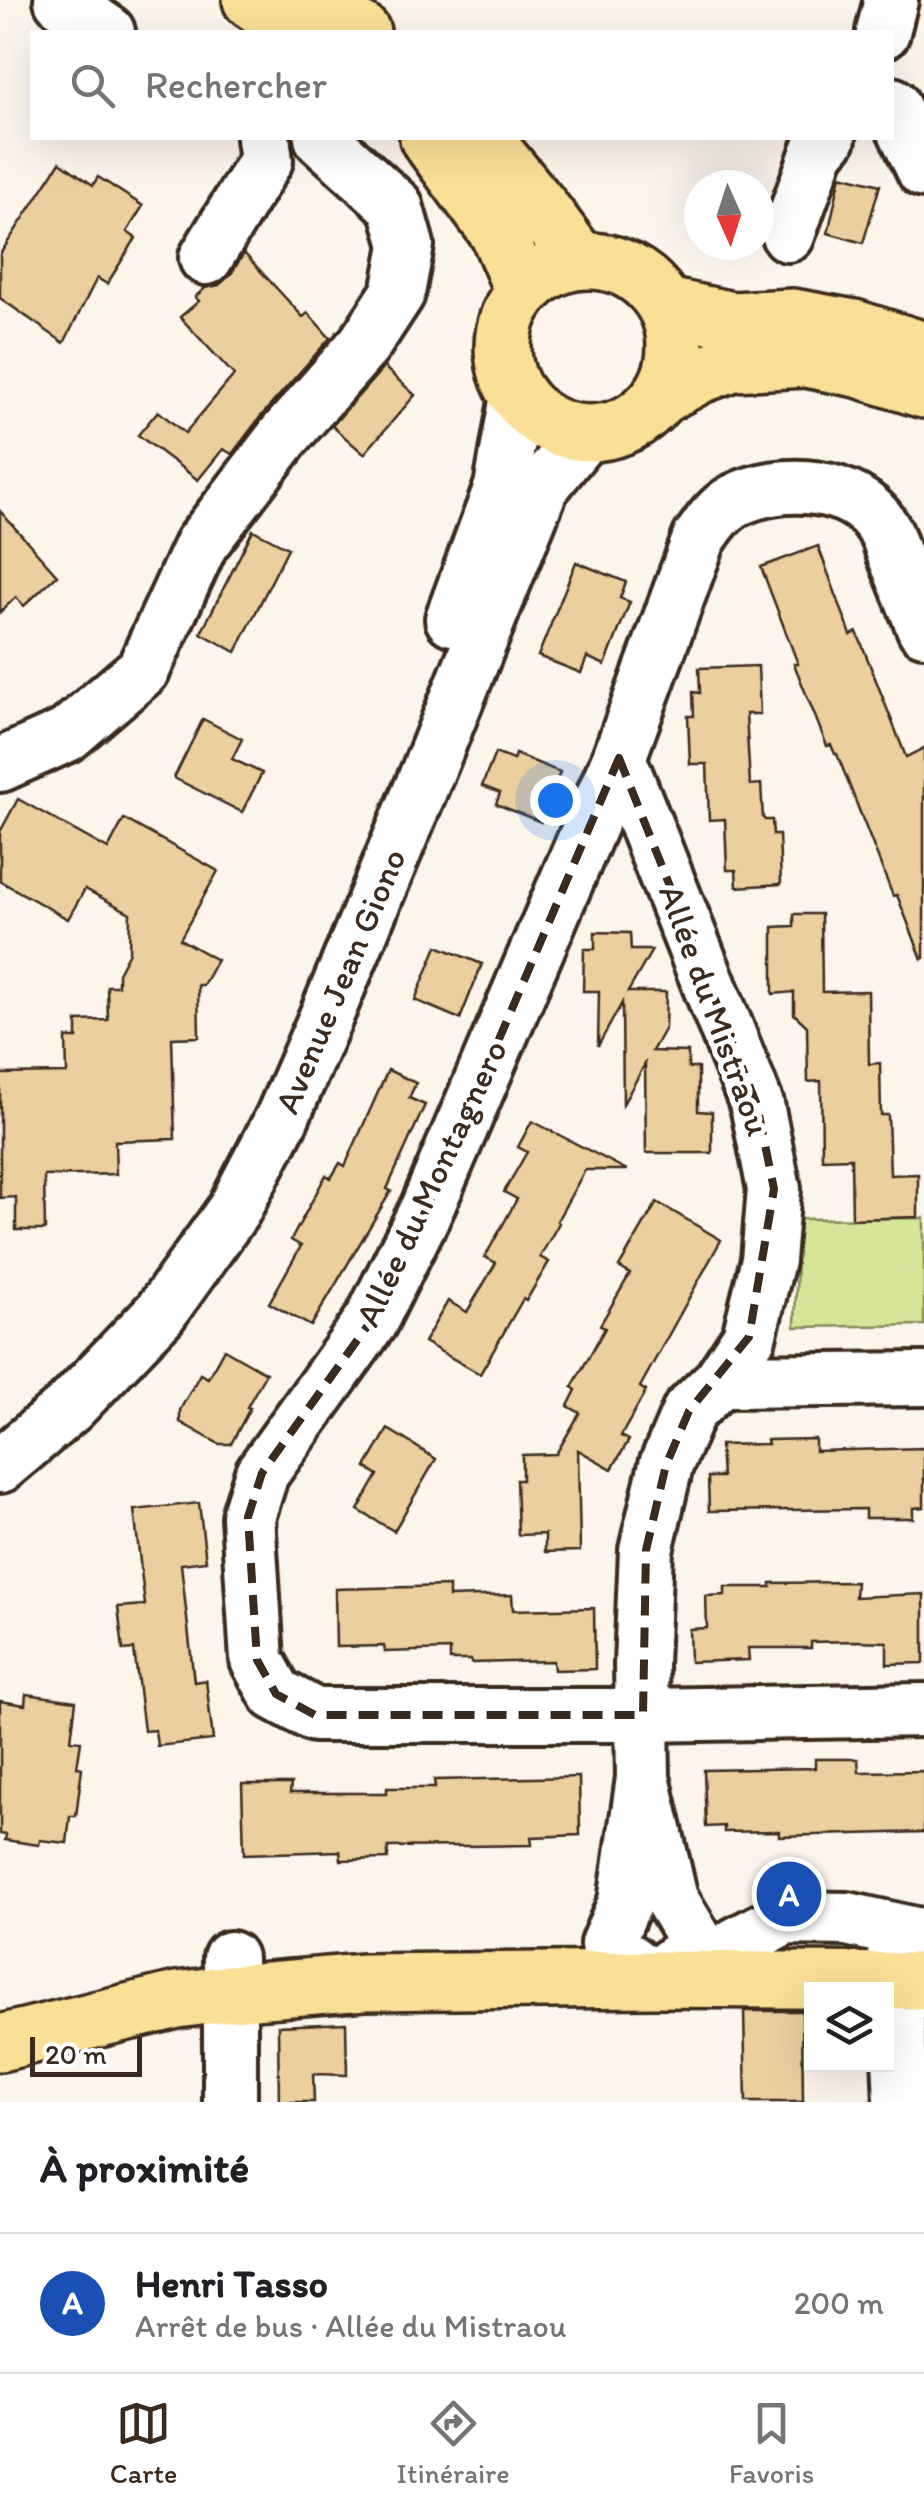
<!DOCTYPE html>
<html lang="fr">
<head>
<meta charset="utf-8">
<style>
  :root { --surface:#fff; --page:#f2f2f2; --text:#202124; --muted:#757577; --line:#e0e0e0; --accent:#3b2a1e }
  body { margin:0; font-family:Itim,sans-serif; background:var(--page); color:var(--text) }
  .controls { position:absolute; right:30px; bottom:30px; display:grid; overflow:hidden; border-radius:0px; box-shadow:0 10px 40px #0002 }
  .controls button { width:90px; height:90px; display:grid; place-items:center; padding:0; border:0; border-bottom:2px solid var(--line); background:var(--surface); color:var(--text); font:50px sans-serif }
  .compass { position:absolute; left:684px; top:170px; width:90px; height:90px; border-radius:50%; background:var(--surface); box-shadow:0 10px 40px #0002; rotate:177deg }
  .scale { position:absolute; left:30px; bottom:25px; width:112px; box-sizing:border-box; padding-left:10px; border:5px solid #3b2a1e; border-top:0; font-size:28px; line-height:35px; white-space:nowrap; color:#3b2a1e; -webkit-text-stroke:8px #fff; paint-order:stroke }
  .you { position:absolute; left:555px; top:800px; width:35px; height:35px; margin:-25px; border:8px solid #fff; border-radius:50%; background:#1a73e8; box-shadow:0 0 0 15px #1a73e833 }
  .badge { display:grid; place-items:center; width:65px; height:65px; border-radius:50%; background:var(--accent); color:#fff; font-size:32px; font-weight:700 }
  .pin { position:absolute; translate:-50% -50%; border:5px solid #fff; box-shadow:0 2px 10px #0006 }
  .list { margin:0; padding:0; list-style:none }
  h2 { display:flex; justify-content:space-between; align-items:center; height:130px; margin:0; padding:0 40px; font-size:42px }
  h2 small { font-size:32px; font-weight:400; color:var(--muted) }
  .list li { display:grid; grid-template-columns:65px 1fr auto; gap:30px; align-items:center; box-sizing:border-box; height:140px; padding:0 40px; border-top:2px solid var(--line) }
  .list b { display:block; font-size:38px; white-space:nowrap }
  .list p { margin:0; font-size:32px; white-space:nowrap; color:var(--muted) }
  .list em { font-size:32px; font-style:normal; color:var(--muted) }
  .icon { flex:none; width:55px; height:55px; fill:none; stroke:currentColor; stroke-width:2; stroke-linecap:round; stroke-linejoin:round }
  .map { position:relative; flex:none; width:924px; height:2102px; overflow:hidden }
  .search { position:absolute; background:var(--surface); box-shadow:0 10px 40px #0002; left:30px; right:30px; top:30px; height:110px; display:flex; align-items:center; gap:25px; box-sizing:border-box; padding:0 35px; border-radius:0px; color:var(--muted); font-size:38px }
  .sheet { height:270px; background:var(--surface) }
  nav { display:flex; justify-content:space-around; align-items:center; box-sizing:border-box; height:140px; border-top:2px solid var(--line); background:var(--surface); font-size:28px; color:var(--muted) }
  nav a { display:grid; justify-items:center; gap:5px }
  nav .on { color:var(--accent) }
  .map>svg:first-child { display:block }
  .green { fill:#d6e598; stroke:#88885b; stroke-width:2.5 }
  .building { fill:#ebcf9f; stroke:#3b2a1e; stroke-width:2.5 }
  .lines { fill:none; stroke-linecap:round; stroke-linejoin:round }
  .minor-casing { stroke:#3b2a1e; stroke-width:60 }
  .major-casing { stroke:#3b2a1e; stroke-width:62 }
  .minor { stroke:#fff; stroke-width:52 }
  .major { stroke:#fadf96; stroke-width:55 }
  .marked { fill:none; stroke:#3b2a1e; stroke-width:8; stroke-dasharray:20 12; stroke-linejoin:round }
  .labels { text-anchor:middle; stroke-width:10; stroke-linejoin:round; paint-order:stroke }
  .street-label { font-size:35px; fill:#3b2a1e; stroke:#fff }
</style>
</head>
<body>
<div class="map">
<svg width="924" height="2102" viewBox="0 0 924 2102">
  <rect width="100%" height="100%" fill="#fbf5ec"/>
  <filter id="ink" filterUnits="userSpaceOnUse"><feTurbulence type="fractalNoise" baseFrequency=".01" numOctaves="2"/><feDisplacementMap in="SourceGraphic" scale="20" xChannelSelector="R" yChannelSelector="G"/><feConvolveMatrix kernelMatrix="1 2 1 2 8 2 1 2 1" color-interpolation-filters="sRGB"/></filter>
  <g filter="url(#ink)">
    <path class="green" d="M924,1218V1325L795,1327L798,1219Z"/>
    <g class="building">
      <path d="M60,162L93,185L98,177L143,206L127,232L136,238L107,284L97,278L64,343L0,298V254Z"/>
      <path d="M841,175L880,185L863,243L828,233Z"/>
      <path d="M244,253L303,317L308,313L330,338L261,416L232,454L223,449L198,480L138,435L158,411L185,433L234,375L180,317L199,301L195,297L205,288L219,285L231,274Z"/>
      <path d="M384,367L415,395L364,454L332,426Z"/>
      <path d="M0,511L57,575L24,606L16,597L0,612Z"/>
      <path d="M253,530L288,548L236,652L201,633Z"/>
      <path d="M818,546L851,635L857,632L906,757L924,748V958L922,959L897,895L893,896L837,754H835L831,745L827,746L794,664H798L761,567Z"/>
      <path d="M576,562L626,582L620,598L630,602L605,665L587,657L581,673L538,656Z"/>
      <path d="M758,666L760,714H746L750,785L761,784L763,818L765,820H772L773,835H779L781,884L737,887L736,870H727L725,819L709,820L707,764H690L688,716H694L693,692L700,693L699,668Z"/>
      <path d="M203,719L242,739L232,759L262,773L242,812L174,778Z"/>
      <path d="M495,753L513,760L515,754L560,772L541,822L496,804L500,793L482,786Z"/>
      <path d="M18,799L108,849L124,819L218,871L180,939L217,960L203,985H198L199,1037L172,1038L175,1139L115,1141L116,1174L44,1176L45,1230H16V1197L0,1198V1074L67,1073L66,1038H77V1021L108,1020L107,986H118V973L129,952L130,913L85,889L68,919L0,881V832Z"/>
      <path d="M794,914H821L822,992L868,991L869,1064L880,1063L881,1115H888L890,1175L918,1174V1217L852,1219L851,1158L822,1159L821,1081L808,1082L807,1026L794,1014V992L773,994V927L794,926Z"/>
      <path d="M595,932L630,933L631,950H652L628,992H666L665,1028L652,1051L688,1052V1068H698V1111L712,1112V1153H646L645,1064L623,1104L622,1003L598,1046L599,991H583L584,949H595Z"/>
      <path d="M437,946L482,964L460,1019L415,1000Z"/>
      <path d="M388,1070L416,1083L409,1098L425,1105L387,1189L391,1191L311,1326L269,1303L301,1246L291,1240L326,1175L331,1178L340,1163L345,1166Z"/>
      <path d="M532,1121L627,1170H585L557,1221L559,1223L540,1257L549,1262L526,1301L523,1299L480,1374L424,1342L448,1301L467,1312L496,1263L485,1257L517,1199L504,1192L527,1152L518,1147Z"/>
      <path d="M657,1202L721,1240L640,1387L646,1391L621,1436L629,1440L612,1469L578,1450L580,1551L545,1552V1534L518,1535L516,1480H522V1455L556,1454L580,1413L568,1406L576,1390L572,1387L605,1328L600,1325L630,1274L619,1267Z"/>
      <path d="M224,1349L266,1373L247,1407L250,1408L231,1444H219L180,1422V1410L200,1374L208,1378Z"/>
      <path d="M388,1429L436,1459L394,1531L358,1510L378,1475L366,1467Z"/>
      <path d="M815,1439V1451L924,1448V1507L913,1508V1518H865V1509L709,1511L708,1477H722L720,1445L768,1444L767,1440Z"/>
      <path d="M199,1503L206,1561L181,1564L194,1682L206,1680L213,1740L157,1746L155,1730L144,1731L134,1649L123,1650L118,1607L145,1605L134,1510Z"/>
      <path d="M856,1582L855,1597L924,1594V1663L887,1664V1642L856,1641L811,1642V1648H748L749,1660L690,1662L689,1629L707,1628L706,1596L725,1595V1587H771V1583Z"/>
      <path d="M449,1586V1597L512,1595L513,1610L594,1608L595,1669L554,1670L553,1661L471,1663V1660H450V1650L385,1652L384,1646L336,1647L335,1589Z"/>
      <path d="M26,1694L76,1701L71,1740L81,1741L77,1767L82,1768L76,1816H70L67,1843L40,1840L39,1845L5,1840L6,1835L0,1834V1701L25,1705Z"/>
      <path d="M815,1759H858L859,1772L924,1771V1832L779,1836V1831L724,1832V1826L706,1827L704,1770L815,1768Z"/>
      <path d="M579,1777L580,1835L531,1837L532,1845L388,1847V1859L341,1860L340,1851L244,1854L242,1784H291L290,1793H387V1788H435L434,1780Z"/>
      <path d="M744,2011H802L803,2102H746Z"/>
      <path d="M346,2023L347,2075L313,2074L314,2102H279L278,2026Z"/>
    </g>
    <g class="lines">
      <defs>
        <g id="minor">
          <path d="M61,0L108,32"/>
          <path d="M883,32L891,0"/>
          <path d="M892,104L924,171"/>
          <path d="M788,235L818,151L829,138"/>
          <path d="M206,258L266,160L263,138"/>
          <path d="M452,619L501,487L517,396"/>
          <path d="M924,629C914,605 905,581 895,557C891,548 889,536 883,528C855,481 781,478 736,500C719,509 709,524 699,539L619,758L427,1208L371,1321L262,1473L248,1517L257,1660L276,1694L315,1715H643L924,1710"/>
          <path d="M619,758L757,1105L774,1189L768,1260L749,1337L720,1381L689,1411L666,1465L646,1550L641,1664L643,1778L625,1902L607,1944L653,1979L698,1944L671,1899L643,1778"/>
          <path d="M0,765L67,735L143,670L201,544L284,436L364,345L398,293L407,245L396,206L321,138"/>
          <path d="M720,1381L924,1379"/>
          <path d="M0,1466L70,1407L160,1313L234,1210L282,1118L328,1012L433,759L542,487L585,434"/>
          <path d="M736,1944L786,1918L847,1919L924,1936"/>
          <path d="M894,1944L901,2102"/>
          <path d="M230,1958V2102"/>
        </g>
        <g id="major">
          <path d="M251,0L298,32"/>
          <path d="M306,0L362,32"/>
          <path d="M428,138L498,233L523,291"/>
          <path d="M483,138L540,207L580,261"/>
          <circle cx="589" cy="347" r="86"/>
          <path d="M666,306L732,320L793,317L854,328L924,350"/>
          <path d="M661,396L700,375L733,363L806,359L858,369L924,390"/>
          <path d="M0,2043L177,2000L231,1993L364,1982L653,1979L924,1981"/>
        </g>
      </defs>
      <use href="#minor" class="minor-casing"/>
      <use href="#major" class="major-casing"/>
      <use href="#minor" class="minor"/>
      <use href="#major" class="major"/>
    </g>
  </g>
  <path class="marked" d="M619,758L757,1105L774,1189L749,1337L689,1411L666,1465L646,1550L643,1715H315L276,1694L257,1660L248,1517L262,1473L371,1321L427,1208Z"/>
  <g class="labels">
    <g class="street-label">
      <text transform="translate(340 981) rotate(-67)" y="12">Avenue Jean Giono</text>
      <text transform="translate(715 1010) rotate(70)" y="12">Allée du Mistraou</text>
      <text transform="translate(431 1183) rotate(-65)" y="12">Allée du Montagnero</text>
    </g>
  </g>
</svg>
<div class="controls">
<button><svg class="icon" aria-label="layers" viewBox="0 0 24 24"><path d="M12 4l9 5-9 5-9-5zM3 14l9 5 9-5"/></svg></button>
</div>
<svg class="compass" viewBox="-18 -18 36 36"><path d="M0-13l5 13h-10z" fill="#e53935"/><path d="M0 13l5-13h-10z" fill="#757577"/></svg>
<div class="scale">20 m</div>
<div class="you"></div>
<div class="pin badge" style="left:789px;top:1894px;background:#1a4fb4">A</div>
<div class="search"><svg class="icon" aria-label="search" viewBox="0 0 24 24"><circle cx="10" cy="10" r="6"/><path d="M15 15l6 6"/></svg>Rechercher</div>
</div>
<section class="sheet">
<h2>À proximité<small></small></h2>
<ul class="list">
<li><span class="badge" style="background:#1a4fb4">A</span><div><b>Henri Tasso</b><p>Arrêt de bus · Allée du Mistraou</p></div><em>200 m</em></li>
</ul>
</section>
<nav>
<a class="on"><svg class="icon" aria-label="map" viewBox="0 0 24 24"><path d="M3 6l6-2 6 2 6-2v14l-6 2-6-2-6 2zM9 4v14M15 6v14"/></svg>Carte</a>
<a><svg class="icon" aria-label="directions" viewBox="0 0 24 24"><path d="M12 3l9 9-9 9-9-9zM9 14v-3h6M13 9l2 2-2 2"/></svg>Itinéraire</a>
<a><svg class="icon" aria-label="saved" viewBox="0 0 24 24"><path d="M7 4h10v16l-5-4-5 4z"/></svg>Favoris</a>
</nav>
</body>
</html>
